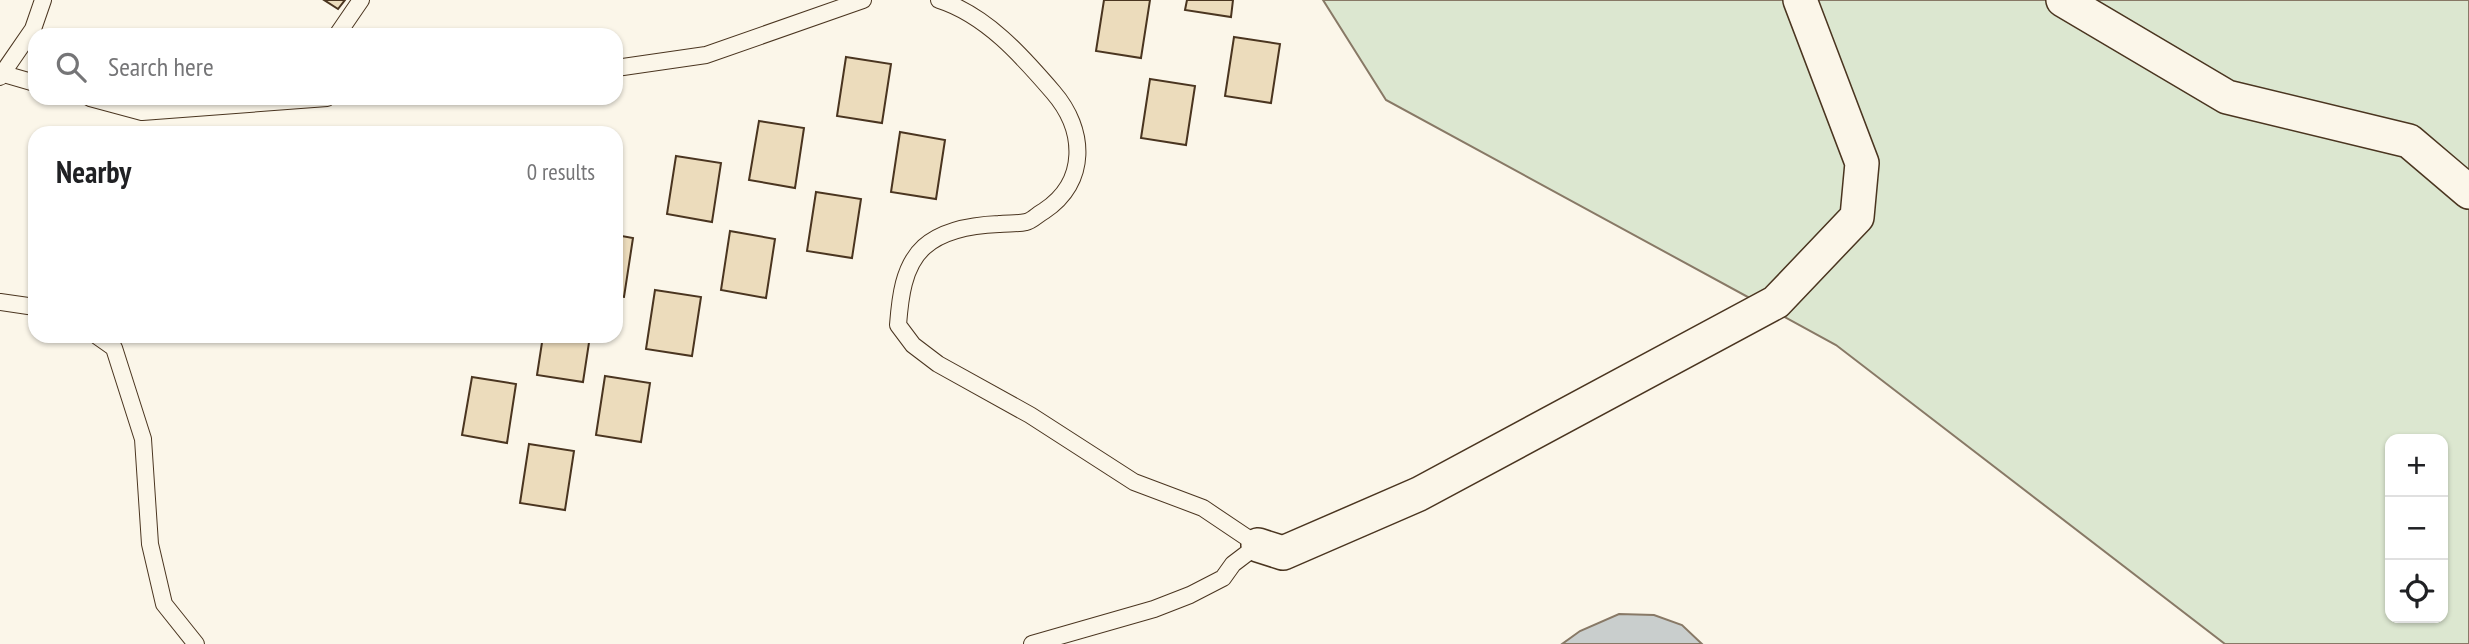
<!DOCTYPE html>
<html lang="en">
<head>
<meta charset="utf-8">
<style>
  :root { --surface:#fff; --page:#f2f2f2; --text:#202124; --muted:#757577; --line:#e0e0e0 }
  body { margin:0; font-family:"PT Sans Narrow",sans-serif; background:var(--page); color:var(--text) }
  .controls { position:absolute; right:21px; bottom:21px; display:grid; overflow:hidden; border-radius:14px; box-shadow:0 2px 5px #0004 }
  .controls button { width:63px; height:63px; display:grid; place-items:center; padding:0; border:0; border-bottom:2px solid var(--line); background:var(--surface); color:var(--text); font:35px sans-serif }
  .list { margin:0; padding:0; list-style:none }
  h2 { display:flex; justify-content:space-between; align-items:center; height:91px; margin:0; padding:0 28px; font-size:30px }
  h2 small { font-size:23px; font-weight:400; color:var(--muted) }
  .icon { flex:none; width:38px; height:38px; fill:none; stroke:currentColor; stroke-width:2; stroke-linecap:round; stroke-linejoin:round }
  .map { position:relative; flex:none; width:2469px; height:644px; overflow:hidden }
  .search { position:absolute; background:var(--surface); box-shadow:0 2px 5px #0004; left:28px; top:28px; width:595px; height:77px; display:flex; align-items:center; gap:18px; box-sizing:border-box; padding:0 24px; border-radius:21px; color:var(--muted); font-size:26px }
  .panel { position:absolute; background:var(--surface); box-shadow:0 2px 5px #0004; left:28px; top:126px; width:595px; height:217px; border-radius:21px }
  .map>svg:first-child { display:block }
  .green { fill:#dce7d0; stroke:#887966; stroke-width:2; fill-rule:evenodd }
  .water { fill:#c9cecd; stroke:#887966; stroke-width:2 }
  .building { fill:#ecdcbc; stroke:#4a3520; stroke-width:2 }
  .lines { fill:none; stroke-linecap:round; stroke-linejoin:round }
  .service-casing { stroke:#4a3520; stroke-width:18 }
  .minor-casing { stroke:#4a3520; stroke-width:36 }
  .service { stroke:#fbf6e9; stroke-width:16 }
  .minor { stroke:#fbf6e9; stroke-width:33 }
</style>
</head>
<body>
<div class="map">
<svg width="2469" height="644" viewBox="0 0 2469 644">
  <rect width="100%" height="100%" fill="#fbf6e9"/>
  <path class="green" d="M1323,0H2469V644H2225L1836,345L1386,100ZM2390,439H2443V618H2390Z"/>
  <path class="water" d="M1619,614L1654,615L1682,625L1702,644H1562L1580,631Z"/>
  <g class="building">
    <path d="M324,0H345L338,9Z"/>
    <path d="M1104,0H1150L1141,58L1096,51Z"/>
    <path d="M1187,0H1233L1231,17L1185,10Z"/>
    <path d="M1234,37L1280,44L1271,103L1225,96Z"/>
    <path d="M846,57L891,64L882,123L837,116Z"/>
    <path d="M1150,79L1195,86L1186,145L1141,138Z"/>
    <path d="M759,121L804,128L795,188L749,180Z"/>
    <path d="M900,132L945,140L936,199L891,192Z"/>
    <path d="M676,156L721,163L712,222L667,214Z"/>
    <path d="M816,192L861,199L852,258L807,251Z"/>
    <path d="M730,231L775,239L766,298L721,290Z"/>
    <path d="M616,235L633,238L624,297L616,296Z"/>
    <path d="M655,290L701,297L692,356L646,349Z"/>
    <path d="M543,336H590L583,382L537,375Z"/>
    <path d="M605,376L650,383L641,442L596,435Z"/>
    <path d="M472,377L516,384L507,443L462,435Z"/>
    <path d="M529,444L574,451L565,510L520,503Z"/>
  </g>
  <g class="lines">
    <defs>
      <g id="service">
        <path d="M939,0C986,15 1022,56 1053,92C1086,130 1088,182 1044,211C1038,214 1032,221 1026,222C1018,224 1007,223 999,224C974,225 944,229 924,247C903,266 900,299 898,325L913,345L938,364L1030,415L1134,482L1203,508L1258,545L1233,564L1223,578L1190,595L1154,609L1032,644"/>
        <path d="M337,35L361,0"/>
        <path d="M616,68L706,55L863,0"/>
        <path d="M0,73L35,83"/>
        <path d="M0,77L33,29L43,0"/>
        <path d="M90,98L142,112L327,98"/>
        <path d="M0,302L35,307"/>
        <path d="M97,336L114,348L143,439L150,544L164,604L196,644"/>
      </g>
      <g id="minor">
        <path d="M2063,0L2227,97L2409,141L2469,192"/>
        <path d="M1258,545L1283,553L1419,494L1776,302L1857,217L1862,163L1800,0"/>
      </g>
    </defs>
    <use href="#service" class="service-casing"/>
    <use href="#minor" class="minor-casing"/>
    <use href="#service" class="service"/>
    <use href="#minor" class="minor"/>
  </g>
</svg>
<div class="controls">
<button>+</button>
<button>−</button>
<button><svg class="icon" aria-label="locate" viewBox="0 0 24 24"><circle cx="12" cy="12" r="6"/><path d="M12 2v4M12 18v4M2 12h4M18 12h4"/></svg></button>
</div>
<div class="search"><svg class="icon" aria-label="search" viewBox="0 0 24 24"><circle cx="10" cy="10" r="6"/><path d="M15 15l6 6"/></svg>Search here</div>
<section class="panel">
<h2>Nearby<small>0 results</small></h2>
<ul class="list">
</ul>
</section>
</div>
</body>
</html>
